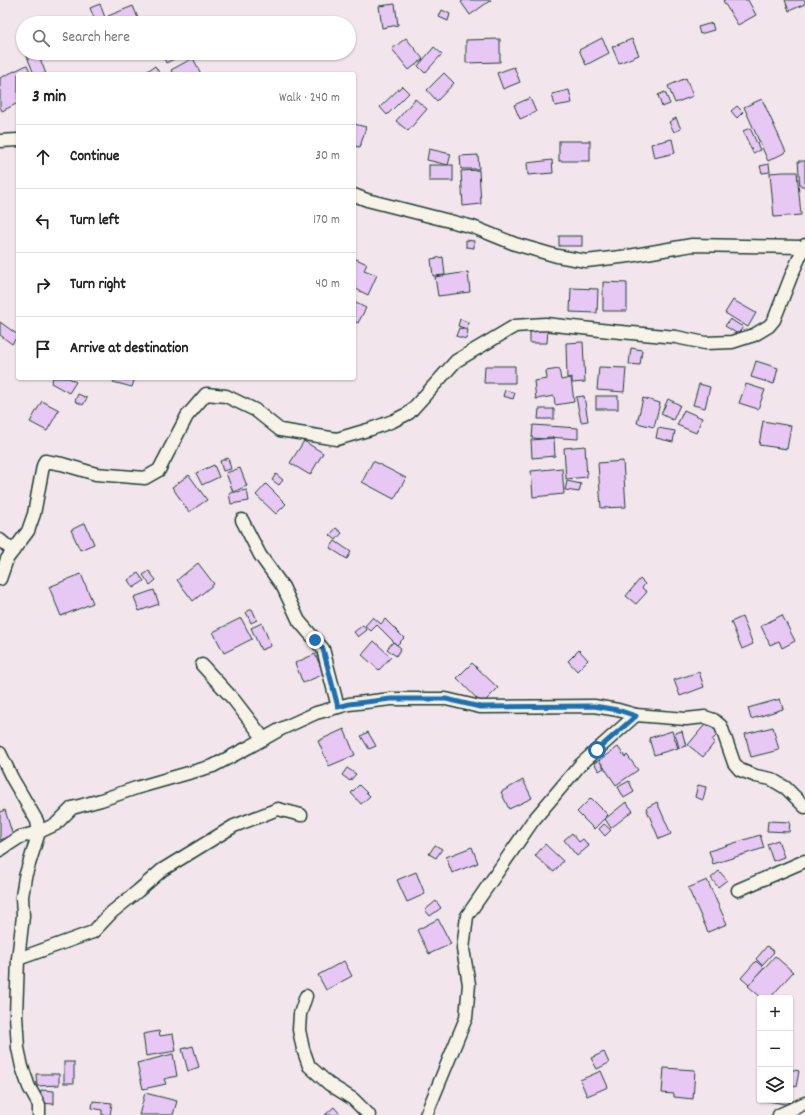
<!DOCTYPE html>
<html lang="en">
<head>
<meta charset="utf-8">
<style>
  :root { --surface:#fff; --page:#f6f6f6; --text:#222; --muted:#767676; --line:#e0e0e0 }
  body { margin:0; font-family:Dekko,sans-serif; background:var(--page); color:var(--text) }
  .controls { position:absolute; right:12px; bottom:12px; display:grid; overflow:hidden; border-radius:4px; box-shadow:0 1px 3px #0004 }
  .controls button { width:36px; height:36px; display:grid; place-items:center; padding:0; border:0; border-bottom:1px solid var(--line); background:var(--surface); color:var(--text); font:20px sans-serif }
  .stop { position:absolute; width:12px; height:12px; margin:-9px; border:3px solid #1f6fb2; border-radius:50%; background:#fff }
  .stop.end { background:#1f6fb2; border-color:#fff; box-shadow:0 1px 4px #0008 }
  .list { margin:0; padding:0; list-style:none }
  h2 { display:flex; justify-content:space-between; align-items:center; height:52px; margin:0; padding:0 16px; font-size:17px }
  h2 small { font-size:13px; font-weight:400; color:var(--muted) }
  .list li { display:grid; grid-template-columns:26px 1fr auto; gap:12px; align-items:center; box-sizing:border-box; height:64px; padding:0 16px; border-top:1px solid var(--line) }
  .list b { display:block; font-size:15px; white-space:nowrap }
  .list em { font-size:13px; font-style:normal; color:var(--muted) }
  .icon { flex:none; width:22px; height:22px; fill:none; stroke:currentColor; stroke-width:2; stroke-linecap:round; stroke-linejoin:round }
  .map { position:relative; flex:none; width:805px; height:1115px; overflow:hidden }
  .search { position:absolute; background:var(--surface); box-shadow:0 1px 3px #0004; left:16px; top:16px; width:340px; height:44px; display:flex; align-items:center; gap:10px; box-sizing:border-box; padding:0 14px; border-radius:22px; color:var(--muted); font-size:15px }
  .panel { position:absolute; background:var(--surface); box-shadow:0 1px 3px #0004; left:16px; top:72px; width:340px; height:308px; border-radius:4px }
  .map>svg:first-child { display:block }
  .building { fill:#e7c8f5; stroke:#1f3d34 }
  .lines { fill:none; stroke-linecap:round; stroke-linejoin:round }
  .street-casing { stroke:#1f3d34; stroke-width:15 }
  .street { stroke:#f7f3e8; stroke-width:12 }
  .route { stroke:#1f6fb2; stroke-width:5 }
</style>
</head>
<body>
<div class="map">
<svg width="805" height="1115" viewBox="0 0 805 1115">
  <rect width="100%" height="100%" fill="#f2e6ec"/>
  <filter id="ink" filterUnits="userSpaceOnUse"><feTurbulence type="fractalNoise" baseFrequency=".025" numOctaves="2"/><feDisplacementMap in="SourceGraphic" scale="8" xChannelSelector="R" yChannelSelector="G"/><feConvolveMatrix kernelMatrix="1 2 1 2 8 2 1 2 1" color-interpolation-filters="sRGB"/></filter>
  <g filter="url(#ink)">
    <g class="building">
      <path d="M464,0H491L470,15L461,2Z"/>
      <path d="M724,0H748L756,15L738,25L723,1Z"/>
      <path d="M785,0H805V4L789,11Z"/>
      <path d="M100,4L107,23H96L90,8Z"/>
      <path d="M395,4L398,25L382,28L379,6Z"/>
      <path d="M133,6L140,23H111L108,16Z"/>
      <path d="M442,10L450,14L448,21L439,17Z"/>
      <path d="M712,23L714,30L700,34L698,27Z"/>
      <path d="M406,38L423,59L409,70L392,49Z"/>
      <path d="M602,38L609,53L586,65L579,50Z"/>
      <path d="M500,39V62L466,63V40Z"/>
      <path d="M632,39L639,55L619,63L612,47Z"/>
      <path d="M434,47L442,54L425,73L418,66Z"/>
      <path d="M29,53H38L46,74H34L26,54Z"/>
      <path d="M162,53H186L166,63Z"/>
      <path d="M193,58L201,74H173L171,70Z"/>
      <path d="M27,65L31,74H18V103L2,111L0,107V78Z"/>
      <path d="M155,66L160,74H144V73Z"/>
      <path d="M514,67L520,82L503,89L497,73Z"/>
      <path d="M444,73L454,83L437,101L427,90Z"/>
      <path d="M686,78L693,96L675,103L668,86Z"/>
      <path d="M402,86L409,93L387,115L380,107Z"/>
      <path d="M569,90L572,103L555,106L552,94Z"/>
      <path d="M665,92L670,104L662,107L658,95Z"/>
      <path d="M530,98L536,112L520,119L514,105Z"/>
      <path d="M415,99L427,109L408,131L396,121Z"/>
      <path d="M762,99L786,152L768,161L744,107Z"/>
      <path d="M737,106L743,112L737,118L731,111Z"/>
      <path d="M676,118L681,129L674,132L669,122Z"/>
      <path d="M354,124L366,127L360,147L354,146Z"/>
      <path d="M750,128L760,150L753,153L743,131Z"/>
      <path d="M672,139L675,153L654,158L651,144Z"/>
      <rect x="559" y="141" width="31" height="20"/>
      <path d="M429,149L451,154L448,165L427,160Z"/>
      <path d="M478,155L479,169H461L460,156Z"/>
      <path d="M552,160L553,173L528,175L527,163Z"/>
      <path d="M798,161H805V186H800Z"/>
      <path d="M769,164L770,172L762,173L760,166Z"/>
      <rect x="429" y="165" width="24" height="16"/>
      <path d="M479,170L481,204L463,206L461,171Z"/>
      <path d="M783,172H797L801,215L774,217L770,173Z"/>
      <rect x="559" y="236" width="23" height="10"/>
      <path d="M466,240L474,241V248L466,247Z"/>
      <path d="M443,257L445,275L433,276L431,259Z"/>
      <path d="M354,258L367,264L364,270L377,275L368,295L354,288Z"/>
      <path d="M468,272L470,292L438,296L435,277Z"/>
      <path d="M603,282L627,283V311H603Z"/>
      <path d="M571,288L598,289L597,313L570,312Z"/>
      <path d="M733,300L756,313L748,327L725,313Z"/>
      <path d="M354,302L366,308L358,323L354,321Z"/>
      <path d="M460,319L468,322L467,329L458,326Z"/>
      <path d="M730,319L743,327L738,334L725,326Z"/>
      <path d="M0,322L18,335L12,344L0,335Z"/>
      <path d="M459,328L468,330L466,339L456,336Z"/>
      <path d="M530,329H548L547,343H530Z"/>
      <path d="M583,342L585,382L572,383V377L567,378L566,343Z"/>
      <path d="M631,348L642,350L640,365L629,364Z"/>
      <path d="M756,361L778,368L774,384L751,377Z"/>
      <path d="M485,366H515V383H484Z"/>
      <path d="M599,367L626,368L624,392L597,390Z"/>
      <path d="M559,369L561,380L571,378L574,402L555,405L554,396L536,399L534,381L547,379L546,371Z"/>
      <path d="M53,378H69L76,382L69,393L51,383Z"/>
      <path d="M115,378H135L132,387L113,382Z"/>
      <path d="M699,384L710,387L705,408L693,405Z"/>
      <path d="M746,384L765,390L758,409L739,403Z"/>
      <path d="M505,390L515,393L513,399L503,396Z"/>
      <path d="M78,394L87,398L83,405L75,401Z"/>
      <path d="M584,396L588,421L581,422L576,397Z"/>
      <rect x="596" y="396" width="22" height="13"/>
      <path d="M643,398L660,403L654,427L637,423Z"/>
      <path d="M668,399L680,405L673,420L661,414Z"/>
      <path d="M42,401L59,410L47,431L30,422Z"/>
      <path d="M539,409H554V419H538Z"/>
      <path d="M684,410L702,418L696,433L677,425Z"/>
      <path d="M763,421L791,426L787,449L759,445Z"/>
      <path d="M533,425L578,428V439L547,437V439L532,438Z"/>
      <path d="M658,428L675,431L673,442L656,438Z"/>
      <path d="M554,438L555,456L532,458L531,440Z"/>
      <path d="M304,441L323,453L310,475L290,463Z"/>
      <path d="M585,446L587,477L566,479L564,448Z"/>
      <path d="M228,458L231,469L223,471L220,461Z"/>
      <path d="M373,461L406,478L394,499L362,482Z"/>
      <path d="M623,461L626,507L601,508L598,463Z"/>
      <path d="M214,465L219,477L202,485L196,473Z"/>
      <path d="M240,468L247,486L233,492L226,473Z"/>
      <path d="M562,468L564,494L533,497L531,471Z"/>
      <path d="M276,474L283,480L279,485L272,480Z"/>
      <path d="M189,475L207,500L189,512L172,487Z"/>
      <path d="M567,481L581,484L579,492L565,490Z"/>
      <path d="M266,484L286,504L276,514L256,495Z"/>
      <path d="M247,490L249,501L231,504L229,493Z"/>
      <path d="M85,523L94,544L80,550L71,530Z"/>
      <path d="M336,528L342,533L336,540L330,535Z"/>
      <path d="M335,541L351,552L347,559L330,548Z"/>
      <path d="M198,563L214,584L193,601L177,580Z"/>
      <path d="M149,571L156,580L150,585L143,575Z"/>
      <path d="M138,573L144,581L133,588L128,580Z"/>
      <path d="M81,574L93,603L61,616L49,587Z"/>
      <path d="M640,579L645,584L642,588L647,592L636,604L626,596Z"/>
      <path d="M154,590L159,604L139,611L134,597Z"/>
      <path d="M252,609L257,620L251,623L246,612Z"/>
      <path d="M782,615L795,641L782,648L779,641L770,645L761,626Z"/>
      <path d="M373,617L381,624L385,619L404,638L397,645L377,625L371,631L365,626Z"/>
      <path d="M742,617L753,644L742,649L731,622Z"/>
      <path d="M241,618L252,639L224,653L213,632Z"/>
      <path d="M262,623L271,646L261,650L251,628Z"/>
      <path d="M363,625L367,630L358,637L354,632Z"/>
      <path d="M374,641L391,657L379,670L362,655Z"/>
      <path d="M393,642L401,648L396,656L387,649Z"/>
      <path d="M579,650L588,660L577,671L568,661Z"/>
      <path d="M315,654L324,674L303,683L295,663Z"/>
      <path d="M472,663L498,688L482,704L457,678Z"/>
      <path d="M699,672L704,687L680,696L674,680Z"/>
      <path d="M780,699L783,709L751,719L748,708Z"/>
      <path d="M707,722L719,733L712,740L715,742L703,757L688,745Z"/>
      <path d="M773,727L779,750L751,757L745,734Z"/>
      <path d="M344,729L355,755L329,766L318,741Z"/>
      <path d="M672,731L678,748L654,755L649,738Z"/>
      <path d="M682,731L686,746L679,748L675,733Z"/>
      <path d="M368,732L376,746L369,749L361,736Z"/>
      <path d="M618,747L625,757L627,755L638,770L616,785L599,760Z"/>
      <path d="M599,760L604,768L599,771L594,763Z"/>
      <path d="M347,768L356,774L350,781L342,775Z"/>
      <path d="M523,780L532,798L509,809L501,792Z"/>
      <path d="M629,781L634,792L624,798L618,787Z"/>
      <path d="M359,785L370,796L361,804L351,793Z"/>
      <path d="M698,785L706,787L703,800L695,797Z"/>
      <path d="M591,798L608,815L594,829L577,812Z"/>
      <path d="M626,802L633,811L611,828L605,819Z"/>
      <path d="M657,802L671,834L659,839L646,808Z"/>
      <path d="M5,810L13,836L0,840V812Z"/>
      <path d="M768,821L790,822L789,832L767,831Z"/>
      <path d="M604,824L611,830L605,836L599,829Z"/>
      <path d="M572,833L579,842L583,839L589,846L577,856L564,840Z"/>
      <path d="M760,835L764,848L713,864L709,851Z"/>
      <path d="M778,840L784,857L773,861L767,844Z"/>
      <path d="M545,844L563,861L554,872L535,856Z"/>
      <path d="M435,845L442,849L436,858L429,854Z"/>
      <path d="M472,847L478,863L452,873L446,857Z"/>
      <path d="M719,871L727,880L718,887L711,878Z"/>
      <path d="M416,872L425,894L407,902L397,880Z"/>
      <path d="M707,880L727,924L708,932L688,888Z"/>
      <path d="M436,901L441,908L430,916L425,910Z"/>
      <path d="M438,919L451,944L429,954L417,930Z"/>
      <path d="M767,946L774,952L762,965L756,959Z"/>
      <path d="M775,956L793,972L770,998H762L748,986Z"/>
      <path d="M344,961L352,976L326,990L318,975Z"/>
      <path d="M756,961L764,968L749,985L741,978Z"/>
      <path d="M159,1031L160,1036L173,1034L176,1051L146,1056L143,1034Z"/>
      <path d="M193,1046L199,1067L188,1071L182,1049Z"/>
      <path d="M604,1052L609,1063L597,1069L591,1058Z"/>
      <path d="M173,1054L177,1076L164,1079L166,1084L143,1089L137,1063Z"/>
      <rect x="64" y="1062" width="10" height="21"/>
      <path d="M664,1068L695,1070L693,1099L674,1097V1094L662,1093Z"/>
      <path d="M790,1069L799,1071L796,1087L790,1085Z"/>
      <path d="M601,1071L608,1087L587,1096L580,1080Z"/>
      <path d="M36,1074H59V1085L37,1086Z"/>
      <path d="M41,1090L54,1091V1104L40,1103Z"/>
      <path d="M790,1090H792L790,1105L763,1100H790Z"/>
      <path d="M145,1093L177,1101L173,1115H139Z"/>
      <path d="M93,1101L112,1103L110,1115H102V1110L92,1108Z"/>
      <path d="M334,1107L341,1115H325Z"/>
    </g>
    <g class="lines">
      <defs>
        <g id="street">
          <path d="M0,141L18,140"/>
          <path d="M354,195L367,200L473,227L515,244L557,256L586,261L629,256L692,245L803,247"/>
          <path d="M242,520L260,555L283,587L299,621L323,649L338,707"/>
          <path d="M0,540L13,551"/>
          <path d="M0,579L7,559L28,531L34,514L43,466L45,461L62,464L96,474L145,478L159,470L187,416L206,394L226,396L255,410L280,430L337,439L371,429L393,421L409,413L456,361L515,326L545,324L610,331L676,337L705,343L732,342L754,335L769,326L774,320L792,274L805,245"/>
          <path d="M202,665L234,700L264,739"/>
          <path d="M0,753L12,778L37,821L39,832L20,837L0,850"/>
          <path d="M738,890L805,861"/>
          <path d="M18,959L93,932L112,912L138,891L162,870L234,826L278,809L301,815"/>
          <path d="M306,996L300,1014L299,1030L303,1049L309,1066L329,1084L353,1099L369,1115"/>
          <path d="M39,1115V1105L29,1087L22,1067L18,1048L16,1015L18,959L23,916L22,897L25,877L39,832L56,824L72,808L101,800L136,788L213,766L251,746L281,729L316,713L349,704L391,699H446L480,707L594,706L618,710L636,715L686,719L705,717L714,720L721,726L734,763L740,770L756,776L771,779L786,788L805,807"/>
          <path d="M426,1115L466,1018L469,984L463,949L467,916L532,822L580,765L636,715"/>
          <path d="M779,1115L805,1103"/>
        </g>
      </defs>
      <use href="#street" class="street-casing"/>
      <use href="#street" class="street"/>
    </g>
  </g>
  <g class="lines" filter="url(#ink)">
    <path class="route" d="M315,640L323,649L338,707L349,704L391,699H446L480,707L594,706L618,710L636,716L597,750"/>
  </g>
</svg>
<div class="controls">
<button>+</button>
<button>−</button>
<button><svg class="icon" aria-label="layers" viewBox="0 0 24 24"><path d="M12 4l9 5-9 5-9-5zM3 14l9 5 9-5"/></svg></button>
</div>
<div class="stop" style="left:597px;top:750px"></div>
<div class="stop end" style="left:315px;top:640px"></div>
<div class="search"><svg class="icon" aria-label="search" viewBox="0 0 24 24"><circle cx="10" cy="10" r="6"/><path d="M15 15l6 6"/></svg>Search here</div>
<section class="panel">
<h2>3 min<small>Walk · 240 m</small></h2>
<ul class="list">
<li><svg class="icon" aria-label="ahead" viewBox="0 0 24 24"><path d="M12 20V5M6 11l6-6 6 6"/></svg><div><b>Continue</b></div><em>30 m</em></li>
<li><svg class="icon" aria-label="left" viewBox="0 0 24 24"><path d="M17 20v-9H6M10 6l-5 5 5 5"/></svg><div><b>Turn left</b></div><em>170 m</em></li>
<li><svg class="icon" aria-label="right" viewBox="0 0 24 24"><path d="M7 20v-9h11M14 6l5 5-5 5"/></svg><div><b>Turn right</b></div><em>40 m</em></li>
<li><svg class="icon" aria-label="arrive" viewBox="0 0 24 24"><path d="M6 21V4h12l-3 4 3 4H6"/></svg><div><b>Arrive at destination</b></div></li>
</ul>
</section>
</div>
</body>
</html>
